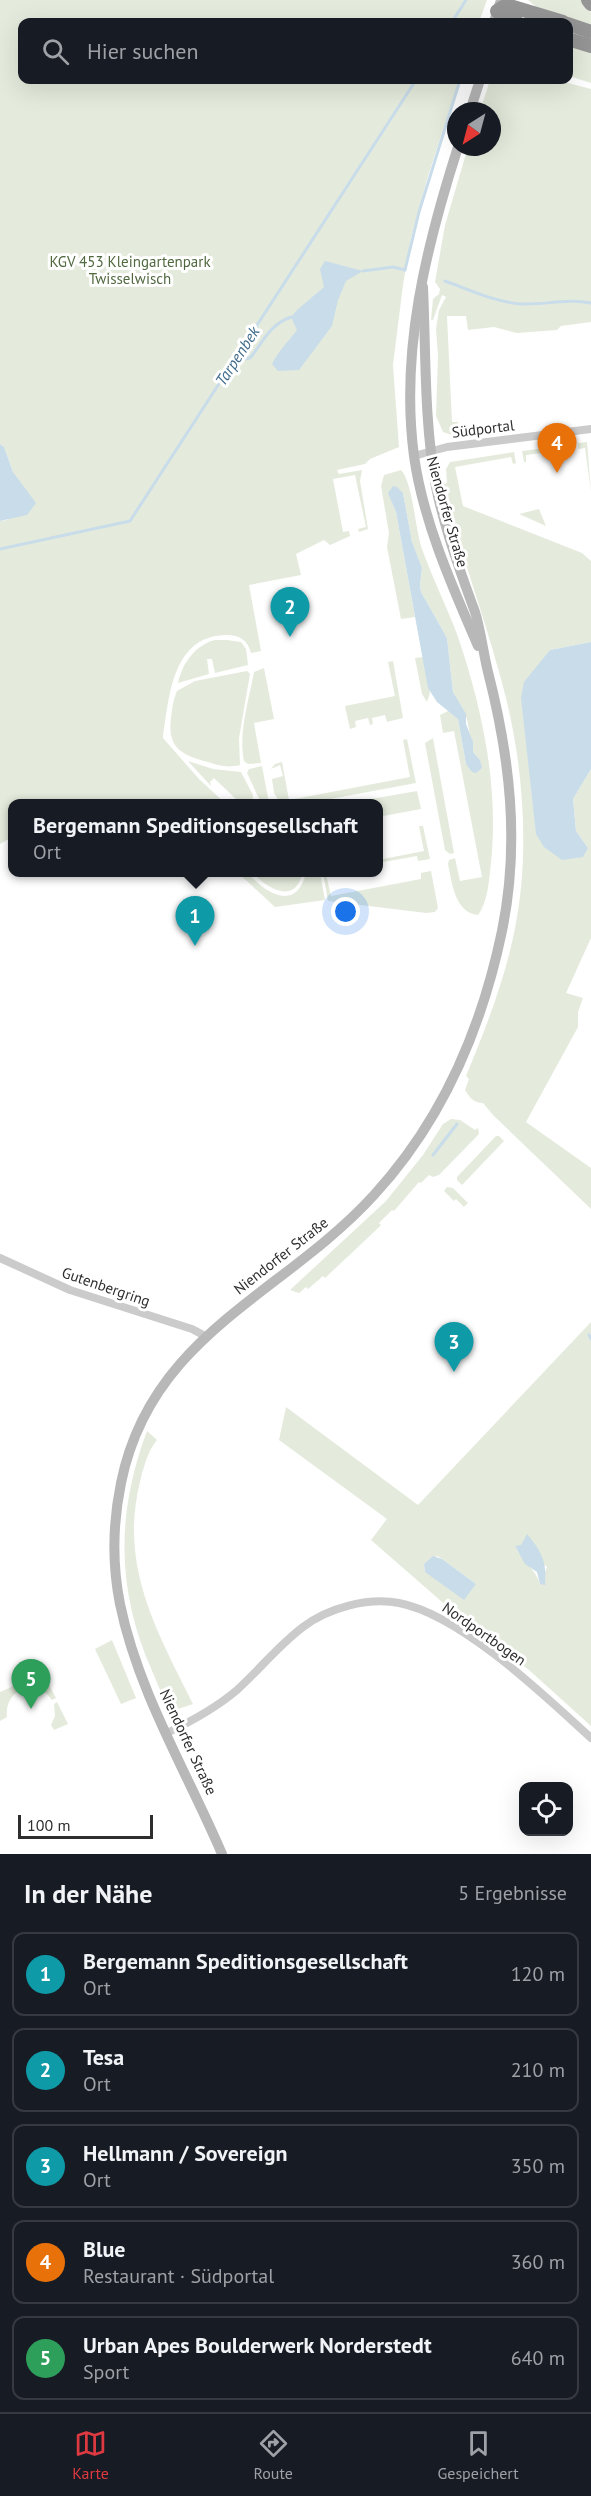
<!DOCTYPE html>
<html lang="de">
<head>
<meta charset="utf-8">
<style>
  :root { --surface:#171b24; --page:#20242c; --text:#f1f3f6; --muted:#9ea1a6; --line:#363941; --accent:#dc3940 }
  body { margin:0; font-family:"PT Sans",sans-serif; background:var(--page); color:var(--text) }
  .controls { position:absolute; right:18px; bottom:18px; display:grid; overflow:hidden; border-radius:12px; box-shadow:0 6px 24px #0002 }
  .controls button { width:54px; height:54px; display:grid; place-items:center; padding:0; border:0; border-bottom:2px solid var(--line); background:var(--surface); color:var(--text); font:30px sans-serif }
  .compass { position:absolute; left:447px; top:102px; width:54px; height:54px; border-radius:50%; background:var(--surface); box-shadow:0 6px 24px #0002; rotate:216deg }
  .scale { position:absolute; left:18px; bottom:15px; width:135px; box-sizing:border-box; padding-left:6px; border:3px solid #2e2e2e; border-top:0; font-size:16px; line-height:21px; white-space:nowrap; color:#2e2e2e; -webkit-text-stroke:4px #fff; paint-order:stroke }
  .you { position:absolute; left:346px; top:912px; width:21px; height:21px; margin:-15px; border:4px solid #fff; border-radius:50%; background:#1a73e8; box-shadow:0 0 0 9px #1a73e833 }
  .badge { display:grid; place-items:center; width:39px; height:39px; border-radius:50%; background:var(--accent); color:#fff; font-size:20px; font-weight:700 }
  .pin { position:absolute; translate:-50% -50px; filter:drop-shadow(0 2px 3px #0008) }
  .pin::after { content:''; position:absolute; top:32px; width:21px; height:18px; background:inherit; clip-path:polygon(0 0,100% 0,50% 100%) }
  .popup { position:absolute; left:8px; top:799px; width:375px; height:78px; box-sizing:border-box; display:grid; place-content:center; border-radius:12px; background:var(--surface); filter:drop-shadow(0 2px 4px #0005); font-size:20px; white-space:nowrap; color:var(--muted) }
  .popup b { font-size:22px; color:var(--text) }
  .popup::after { content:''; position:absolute; left:50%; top:100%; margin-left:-12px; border:12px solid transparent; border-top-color:var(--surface) }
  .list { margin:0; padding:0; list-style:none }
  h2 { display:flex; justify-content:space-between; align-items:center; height:78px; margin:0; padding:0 24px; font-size:26px }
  h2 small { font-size:20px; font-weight:400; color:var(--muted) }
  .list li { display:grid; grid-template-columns:39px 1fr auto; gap:18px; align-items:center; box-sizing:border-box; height:84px; margin:0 12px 12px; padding:0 12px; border:2px solid var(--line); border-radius:12px }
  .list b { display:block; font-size:22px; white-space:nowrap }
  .list p { margin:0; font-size:20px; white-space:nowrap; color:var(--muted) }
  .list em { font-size:20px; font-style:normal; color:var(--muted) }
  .icon { flex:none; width:33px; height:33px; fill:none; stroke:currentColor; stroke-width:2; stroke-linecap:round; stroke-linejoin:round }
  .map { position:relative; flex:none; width:591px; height:1854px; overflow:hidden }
  .search { position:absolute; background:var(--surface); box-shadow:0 6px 24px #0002; left:18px; right:18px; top:18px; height:66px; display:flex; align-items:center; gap:15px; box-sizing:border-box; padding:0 21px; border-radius:12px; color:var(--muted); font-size:22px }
  .sheet { height:558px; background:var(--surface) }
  nav { display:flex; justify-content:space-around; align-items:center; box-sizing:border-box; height:84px; border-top:2px solid var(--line); background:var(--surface); font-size:16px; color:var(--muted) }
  nav a { display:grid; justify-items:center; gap:3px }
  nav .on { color:var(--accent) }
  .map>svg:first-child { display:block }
  .green { fill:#e4ebdc; fill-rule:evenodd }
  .water { fill:#c9dcea }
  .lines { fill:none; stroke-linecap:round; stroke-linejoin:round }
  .stream { stroke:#c9dcea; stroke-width:3 }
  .street { stroke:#cbcbcb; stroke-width:8 }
  .secondary { stroke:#b8b8b8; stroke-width:10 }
  .highway { stroke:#959595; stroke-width:14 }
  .labels { text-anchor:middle; stroke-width:6; stroke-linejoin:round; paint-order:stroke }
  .park-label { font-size:15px; fill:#50683e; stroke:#fff }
  .street-label { font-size:15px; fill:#2e2e2e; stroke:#fff }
  .water-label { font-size:16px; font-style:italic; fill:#406c8c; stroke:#fff }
</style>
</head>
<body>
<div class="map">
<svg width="591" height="1854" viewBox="0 0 591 1854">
  <rect width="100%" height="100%" fill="#fff"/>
  <g class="green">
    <path d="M0,0H487L479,22H22V80H459L428,176L411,238L403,285L393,365L399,447L370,459L365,464L337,470L339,474L362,470L360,481L368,529L359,532L358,529L366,527L355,475L333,479L343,532L349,531L350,536L330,545L324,540L296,554L301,575L249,585L261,651L251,653C248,640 239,635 227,635C173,635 169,695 163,738L199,779L225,803L12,804V837L0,844V521L7,520L35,503L13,472L4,447L0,444Z"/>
    <path d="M528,0H582L591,12V26L540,10Z"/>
    <path d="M568,44L591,51V83L569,76Z"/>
    <path d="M490,80H557L591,89V322L561,326L557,330L517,333L494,327L468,330L466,316H447L452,422H458L459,430L475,429V433L452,435L443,432L436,416L438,356L436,329L439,310L446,297L442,295L433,320H431L433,299L439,294L440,289L435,282L445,225L468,147H492V111H480Z"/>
    <path d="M587,442L591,492L585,448L578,449V443Z"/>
    <path d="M568,445L570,455L567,456L565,450L526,455V462H524L522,451Z"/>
    <path d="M514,452L516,463L513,464L511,457L455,467L463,506L582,553L591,561V642L550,650L536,834L588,848L576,831L573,799L591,769V938L566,993L583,998L578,1012V1027L526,1122L591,1168V1209L493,1115L483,1103C474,1103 470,1098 465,1090L469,1079L466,1076C485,1030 504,982 514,933C530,859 524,771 506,698C488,626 461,556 443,484L447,483L446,469L450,462Z"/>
    <path d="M401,470C413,483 415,529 422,549C432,577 446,605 457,634C482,707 499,785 491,863C489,880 488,902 478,915C455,913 452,883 448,864L449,860L455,858L460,881L482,877L454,731L443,733L440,715L450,710L458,719L466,764L480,760L473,752L467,719L453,692L447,638L421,592L420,585L422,569L412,542L403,493L391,499L396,512L415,617L401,619L387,547L389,533L381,486L384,475Z"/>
    <path d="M539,509L546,526L519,514Z"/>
    <path d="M215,640H227L241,642L246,649L248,665L215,673L212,659H207L209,674L178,683C182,664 195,645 215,640Z"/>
    <path d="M423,657L430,693L427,702L422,694L415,658Z"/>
    <path d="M393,661L403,718L387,722L385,715L372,718L373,724L370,725L368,718L355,721L356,727L350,729L345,706L395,696L388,662Z"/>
    <path d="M264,668L274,719L254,723L261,763L248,764L244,761C238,733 249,700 254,672Z"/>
    <path d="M247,671L250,674L239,738L240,765C229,768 219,766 208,762C182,755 167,748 171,718C172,709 173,700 177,691L195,681Z"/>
    <path d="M433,738L454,853L450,854L445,850L425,743Z"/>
    <path d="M407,739L416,783L309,803H280L274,793L272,779L283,776L280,765L271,769L275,764L282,762L289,800L410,777L403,740Z"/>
    <path d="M188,761L213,769L241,772L253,795L252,803H240L214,778L210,782L211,786Z"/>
    <path d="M262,766L269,803H261L247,773L249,769Z"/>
    <path d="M417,791L421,809L378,817V804L360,803V801Z"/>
    <path d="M419,826H423L430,859L418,861L417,856L378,863V860L424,851Z"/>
    <path d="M431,871L438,908L435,912L426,913L328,901L323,873H330L326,874L331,896L421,879V873Z"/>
    <path d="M238,873H248C266,895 297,911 306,873H320L325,900L275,907Z"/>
    <path d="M253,873H302C296,905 267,889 253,873Z"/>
    <path d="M451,1119L460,1120L475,1130L478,1128L479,1134L439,1175L433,1177L429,1175L421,1183L419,1182L394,1211L392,1210L379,1223L381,1225L376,1230L325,1278L323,1276L308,1289L306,1287L299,1293L290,1290L386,1201L423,1155L443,1124Z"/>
    <path d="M496,1136H499L504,1141L462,1185L457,1180V1177Z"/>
    <path d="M447,1187L453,1188L468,1203L464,1207L456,1199L454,1201L444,1191Z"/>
    <path d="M591,1322V1726L529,1670L465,1622L371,1540L387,1519L279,1440L286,1407L418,1505ZM515,1546H521L547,1567L540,1584C536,1569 522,1562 515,1546ZM437,1556L442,1559L476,1584L425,1572L424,1564Z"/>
    <path d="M147,1431L157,1440C148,1450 143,1469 140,1482C119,1566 157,1632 193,1704L178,1709C163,1704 159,1686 153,1673C116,1591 116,1514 147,1431Z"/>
    <path d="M112,1640L136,1698L121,1704L95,1649Z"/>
    <path d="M43,1673L56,1698L52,1700C36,1676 4,1689 7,1717L0,1721V1692Z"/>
    <path d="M57,1702L68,1724L54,1730L51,1725L55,1716L54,1704Z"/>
  </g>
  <g class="water">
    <path d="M325,261L363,271L346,281L338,300L332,326L299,370L278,371L272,364C279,350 288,342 297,330L291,317L297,310L324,287L320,269Z"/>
    <path d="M0,444L4,447L13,472L36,503L27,515L0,521Z"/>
    <path d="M393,486L397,487L403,493L412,542L422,568L420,585L421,592L447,638L453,692L466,714V724L473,742V752L480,760L482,768L476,773L472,772L466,764L458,719L437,702L428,688L396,512L388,493Z"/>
    <path d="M591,642V769L573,799L576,831L588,848L583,857L562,860L544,847L536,834L521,698L524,682L550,650Z"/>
    <path d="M527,1534C542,1552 547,1562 545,1585L540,1584L537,1572L525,1564L515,1546L521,1545Z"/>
    <path d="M433,1556L442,1559L476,1584L464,1600L425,1572L424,1564Z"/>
  </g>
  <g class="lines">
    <g class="stream">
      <path d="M452,22L466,0"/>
      <path d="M405,270L419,212L460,80"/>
      <path d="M363,271L393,267L405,270"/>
      <path d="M445,281C470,290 495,302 521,304C545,305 567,298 591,303"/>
      <path d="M235,361L250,358C264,341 269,325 291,317"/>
      <path d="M0,549L130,521L416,80"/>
      <path d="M433,1155L457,1124"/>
      <path d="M589,1335L591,1339"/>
    </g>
    <g class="street">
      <path d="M414,456L447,447L591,429"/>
      <path d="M0,1258L70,1290L192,1329L205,1336"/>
      <path d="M167,1733C192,1721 216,1708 237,1690C260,1669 279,1645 303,1627C328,1608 368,1597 399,1603C461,1615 544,1695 591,1738"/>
    </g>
    <g class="secondary">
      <path d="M494,22L501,0"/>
      <path d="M470,111L480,80"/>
      <path d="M458,147C426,247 400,351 414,456C423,521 452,586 478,646"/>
      <path d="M222,1854C187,1772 138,1692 120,1604C112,1564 113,1522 121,1483C151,1334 283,1295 374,1195C442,1121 482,1027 502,931C520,843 510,758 488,672C483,652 481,631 475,612C460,571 445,530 436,487C424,421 426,354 423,287"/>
    </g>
    <g class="highway">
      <path d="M588,0L591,4"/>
      <path d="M517,22L504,18L497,11L503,7L510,6L563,22"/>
      <path d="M568,24L591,32"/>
      <path d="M568,39L591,46"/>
    </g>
  </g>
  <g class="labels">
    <g class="park-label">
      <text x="130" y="267">KGV 453 Kleingartenpark<tspan x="130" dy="17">Twisselwisch</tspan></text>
    </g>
    <g class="street-label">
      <text transform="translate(483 429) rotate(-7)" y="5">Südportal</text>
      <text transform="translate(447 512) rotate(74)" y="5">Niendorfer Straße</text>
      <text transform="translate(281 1256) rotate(-38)" y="5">Niendorfer Straße</text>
      <text transform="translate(106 1287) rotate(19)" y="5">Gutenbergring</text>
      <text transform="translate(484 1634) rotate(35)" y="5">Nordportbogen</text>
      <text transform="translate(188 1742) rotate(65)" y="5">Niendorfer Straße</text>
    </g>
    <g class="water-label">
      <text transform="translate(237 356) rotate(-57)" y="6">Tarpenbek</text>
    </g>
  </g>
</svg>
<div class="controls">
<button><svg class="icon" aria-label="locate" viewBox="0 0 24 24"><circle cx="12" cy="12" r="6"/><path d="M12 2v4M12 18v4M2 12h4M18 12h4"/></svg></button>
</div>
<svg class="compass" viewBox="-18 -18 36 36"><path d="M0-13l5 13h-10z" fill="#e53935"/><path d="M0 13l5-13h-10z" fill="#9ea1a6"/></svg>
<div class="scale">100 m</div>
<div class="you"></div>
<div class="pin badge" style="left:195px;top:946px;background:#0f9aa8">1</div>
<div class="popup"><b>Bergemann Speditionsgesellschaft</b>Ort</div>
<div class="pin badge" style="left:290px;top:637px;background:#0f9aa8">2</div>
<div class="pin badge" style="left:454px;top:1372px;background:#0f9aa8">3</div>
<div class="pin badge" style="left:557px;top:473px;background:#e8710a">4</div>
<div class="pin badge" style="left:31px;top:1709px;background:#2e9e5b">5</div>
<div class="search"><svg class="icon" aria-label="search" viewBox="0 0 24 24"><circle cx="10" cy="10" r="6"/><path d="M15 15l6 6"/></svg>Hier suchen</div>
</div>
<section class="sheet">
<h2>In der Nähe<small>5 Ergebnisse</small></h2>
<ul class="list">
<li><span class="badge" style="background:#0f9aa8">1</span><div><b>Bergemann Speditionsgesellschaft</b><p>Ort</p></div><em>120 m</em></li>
<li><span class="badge" style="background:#0f9aa8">2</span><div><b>Tesa</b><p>Ort</p></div><em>210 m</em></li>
<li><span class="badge" style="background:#0f9aa8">3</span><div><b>Hellmann / Sovereign</b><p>Ort</p></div><em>350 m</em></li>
<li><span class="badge" style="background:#e8710a">4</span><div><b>Blue</b><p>Restaurant · Südportal</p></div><em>360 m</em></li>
<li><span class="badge" style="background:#2e9e5b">5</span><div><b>Urban Apes Boulderwerk Norderstedt</b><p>Sport</p></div><em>640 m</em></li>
</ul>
</section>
<nav>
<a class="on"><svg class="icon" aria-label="map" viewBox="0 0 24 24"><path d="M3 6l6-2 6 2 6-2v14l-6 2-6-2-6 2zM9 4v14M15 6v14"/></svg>Karte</a>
<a><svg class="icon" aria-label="directions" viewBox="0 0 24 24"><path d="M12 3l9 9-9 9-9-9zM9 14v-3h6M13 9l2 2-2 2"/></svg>Route</a>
<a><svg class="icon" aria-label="saved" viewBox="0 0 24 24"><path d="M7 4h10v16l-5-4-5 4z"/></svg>Gespeichert</a>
</nav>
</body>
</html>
